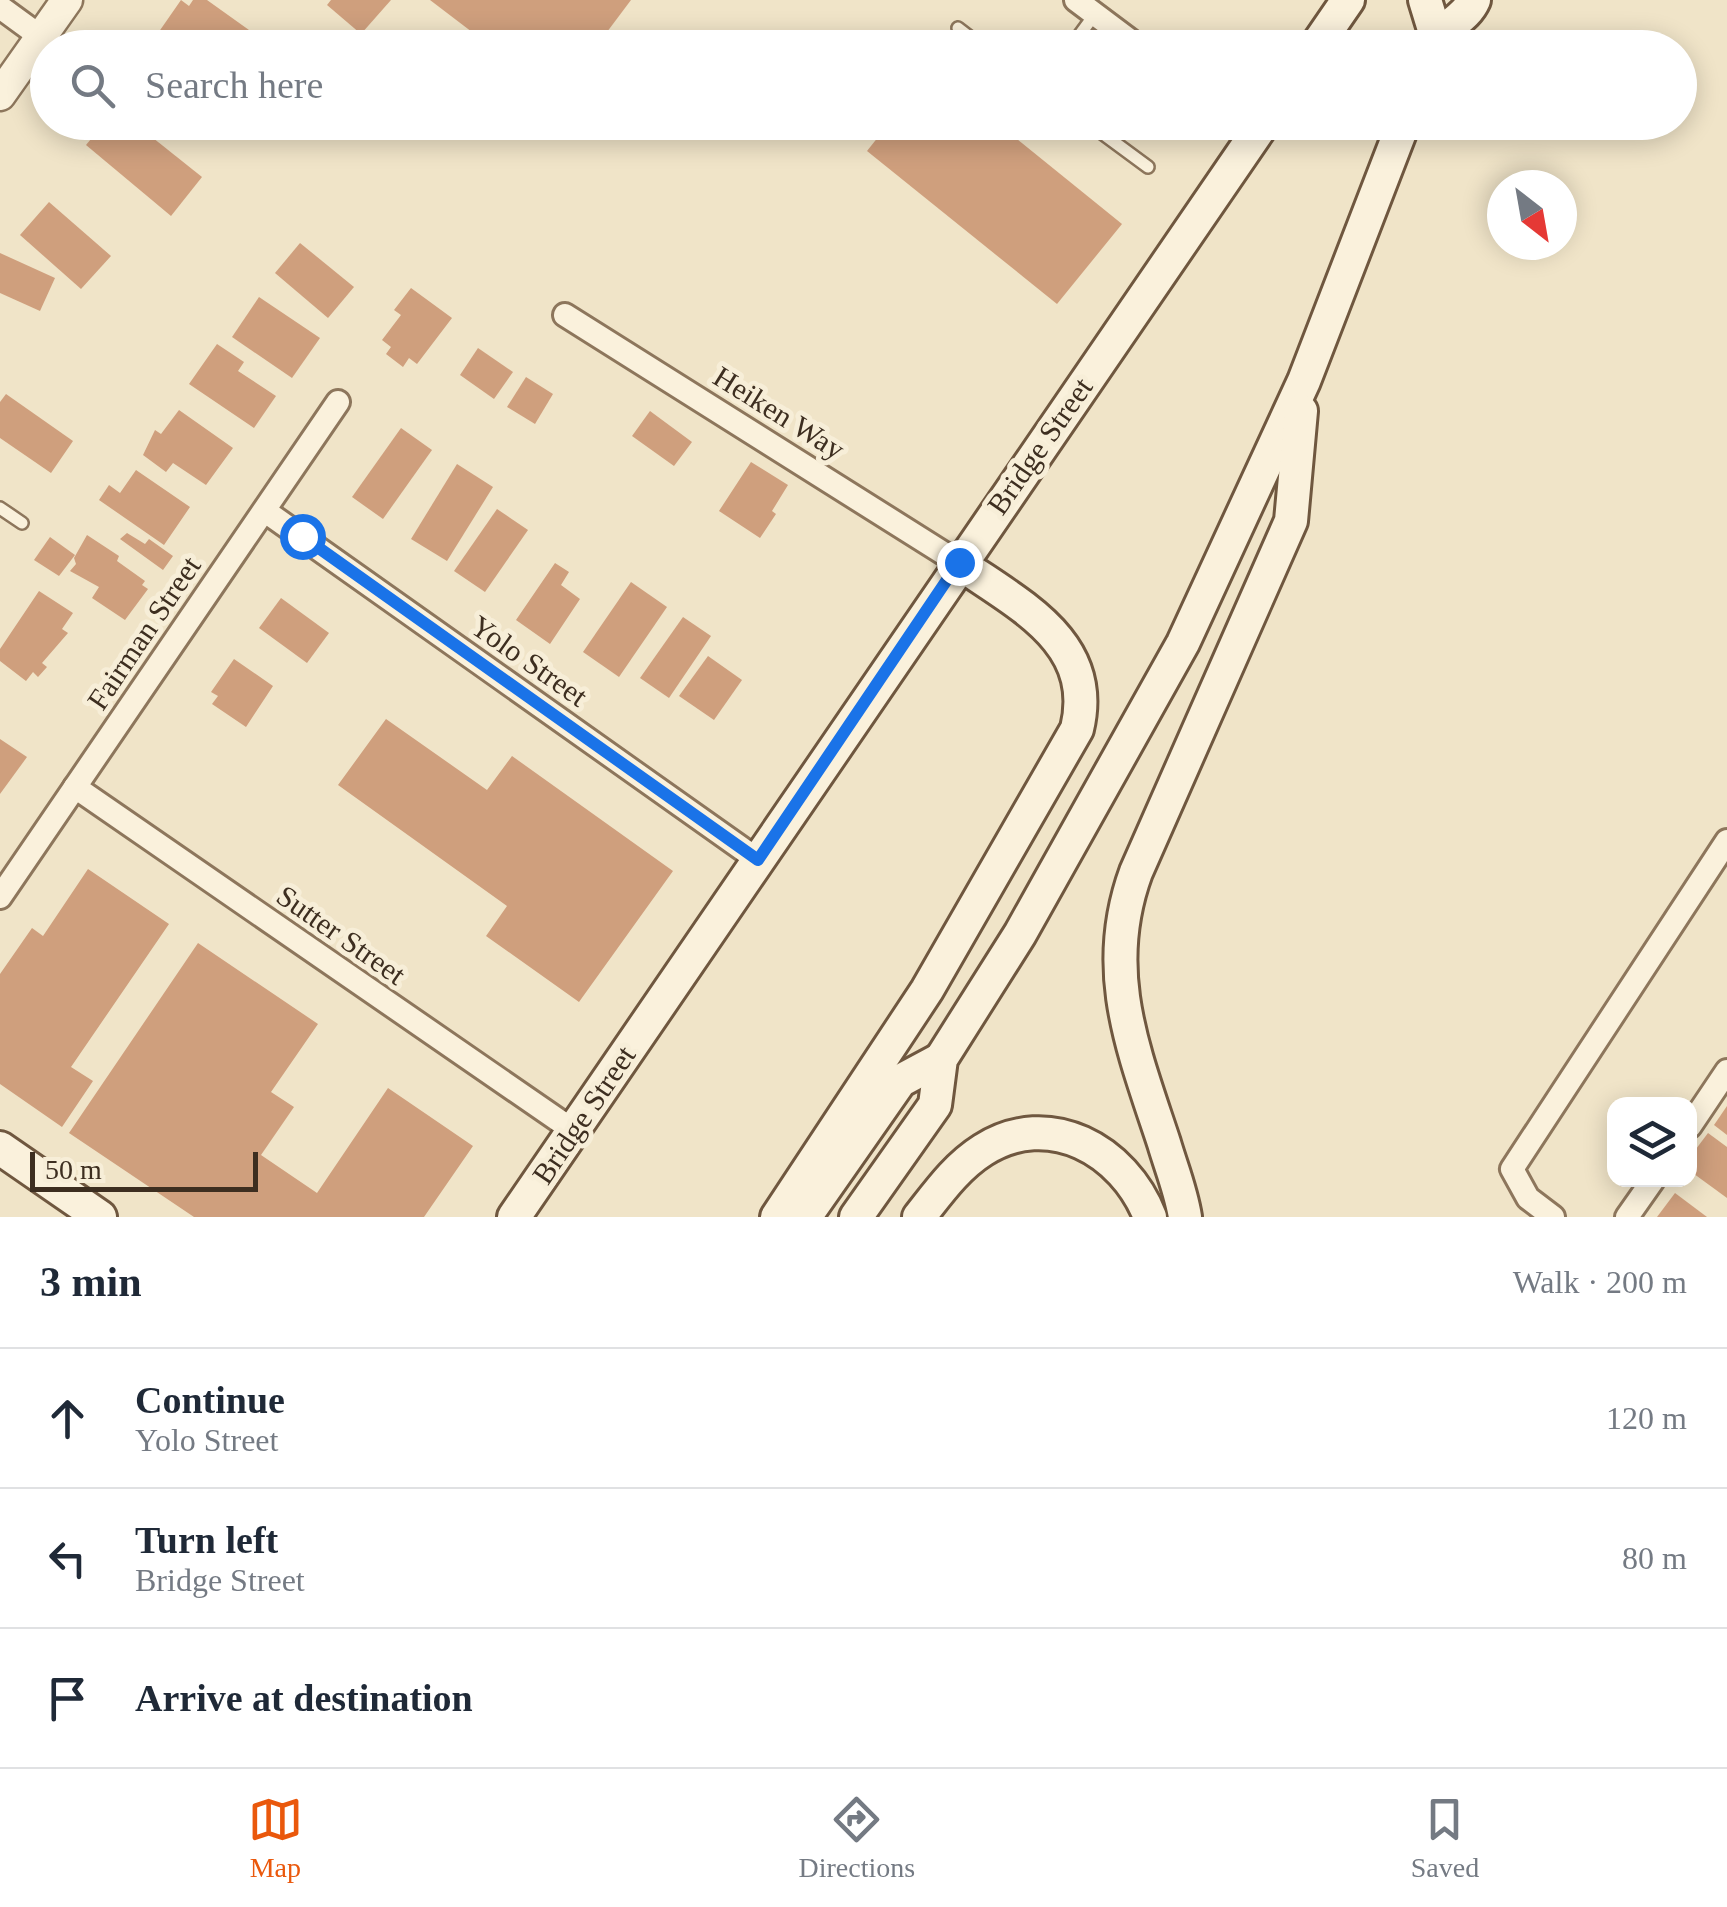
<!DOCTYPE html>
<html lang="en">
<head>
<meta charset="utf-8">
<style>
  :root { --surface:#fff; --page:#f6f6f7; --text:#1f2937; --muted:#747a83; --line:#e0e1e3; --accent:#ea580c }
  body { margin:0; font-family:"Times New Roman",serif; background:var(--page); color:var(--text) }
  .controls { position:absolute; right:30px; bottom:30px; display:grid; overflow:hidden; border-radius:20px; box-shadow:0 5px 25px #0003 }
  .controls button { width:90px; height:90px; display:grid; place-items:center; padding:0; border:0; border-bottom:2px solid var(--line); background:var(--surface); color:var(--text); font:50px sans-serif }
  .compass { position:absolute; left:1487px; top:170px; width:90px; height:90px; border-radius:50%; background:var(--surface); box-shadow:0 5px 25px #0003; rotate:149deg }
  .scale { position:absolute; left:30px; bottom:25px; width:228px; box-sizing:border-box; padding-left:10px; border:5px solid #3d2e20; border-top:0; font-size:28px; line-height:35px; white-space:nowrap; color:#3d2e20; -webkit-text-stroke:8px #f7eed8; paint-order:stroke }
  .stop { position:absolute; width:30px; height:30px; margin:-22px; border:8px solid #1a73e8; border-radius:50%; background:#fff }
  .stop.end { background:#1a73e8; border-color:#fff; box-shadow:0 2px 10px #0008 }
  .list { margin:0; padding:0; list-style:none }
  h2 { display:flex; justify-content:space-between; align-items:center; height:130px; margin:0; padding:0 40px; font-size:42px }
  h2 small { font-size:32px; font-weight:400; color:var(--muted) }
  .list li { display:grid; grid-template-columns:65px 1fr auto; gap:30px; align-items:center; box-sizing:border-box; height:140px; padding:0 40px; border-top:2px solid var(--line) }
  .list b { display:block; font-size:38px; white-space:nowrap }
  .list p { margin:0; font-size:32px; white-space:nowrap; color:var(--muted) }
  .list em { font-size:32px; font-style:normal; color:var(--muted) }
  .icon { flex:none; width:55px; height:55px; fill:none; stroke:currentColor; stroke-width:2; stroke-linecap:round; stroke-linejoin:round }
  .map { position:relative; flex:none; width:1727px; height:1217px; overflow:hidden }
  .search { position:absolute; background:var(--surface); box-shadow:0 5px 25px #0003; left:30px; right:30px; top:30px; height:110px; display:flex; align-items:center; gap:25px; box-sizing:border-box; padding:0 35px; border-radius:55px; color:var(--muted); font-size:38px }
  .sheet { height:550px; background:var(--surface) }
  nav { display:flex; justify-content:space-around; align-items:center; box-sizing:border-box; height:140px; border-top:2px solid var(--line); background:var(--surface); font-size:28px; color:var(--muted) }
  nav a { display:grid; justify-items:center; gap:5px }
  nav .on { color:var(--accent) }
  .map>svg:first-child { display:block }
  .building { fill:#cf9f7d }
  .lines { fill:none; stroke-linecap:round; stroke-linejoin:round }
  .service-casing { stroke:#8d765c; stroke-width:16 }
  .minor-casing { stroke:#8d765c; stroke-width:28 }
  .tertiary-casing { stroke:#8d765c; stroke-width:35 }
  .secondary-casing { stroke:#6f573f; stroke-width:38 }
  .service { stroke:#faf1dc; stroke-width:11 }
  .minor { stroke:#faf1dc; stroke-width:22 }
  .tertiary { stroke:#faf1dc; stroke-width:30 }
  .secondary { stroke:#faf1dc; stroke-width:32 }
  .route { stroke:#1a73e8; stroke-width:12 }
  .labels { text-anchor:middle; stroke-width:10; stroke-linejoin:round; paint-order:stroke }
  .street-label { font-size:30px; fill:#3d2e20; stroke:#f7eed8 }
</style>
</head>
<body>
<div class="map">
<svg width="1727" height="1217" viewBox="0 0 1727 1217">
  <rect width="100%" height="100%" fill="#f0e4c8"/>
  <g class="building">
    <path d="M181,0L189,6L193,0H207L263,40L258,48H172L156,36Z"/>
    <path d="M331,0H391L361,34L327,5Z"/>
    <path d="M430,0H631L595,48H493Z"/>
    <path d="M139,31L161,48H127Z"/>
    <path d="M105,122H133L202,177L171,216L86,145Z"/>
    <path d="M890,122H996L1122,224L1057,304L867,151Z"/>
    <path d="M49,202L111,256L81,289L20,235Z"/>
    <path d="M300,243L354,287L328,318L275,273Z"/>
    <path d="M0,253L55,278L40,311L0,293Z"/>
    <path d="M411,288L452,318L417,364L409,358L403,367L386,354L391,347L382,340L401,315L394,310Z"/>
    <path d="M259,297L320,338L292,378L232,337Z"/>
    <path d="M217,344L244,362L238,371L276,396L254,428L189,384Z"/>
    <path d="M478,348L513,372L494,399L460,375Z"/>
    <path d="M526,377L553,394L535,424L507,407Z"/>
    <path d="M6,394L73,441L51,473L0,438V402Z"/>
    <path d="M179,410L233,448L206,485L173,463L166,472L143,455L155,430L161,434Z"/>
    <path d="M650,411L692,442L674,466L632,436Z"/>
    <path d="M401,428L432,450L383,519L352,497Z"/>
    <path d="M751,462L788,485L772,511L776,514L760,538L719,511Z"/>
    <path d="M457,464L493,487L447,561L411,539Z"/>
    <path d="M136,470L190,507L164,545L99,500L109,485L120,493Z"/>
    <path d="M497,509L528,530L485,592L454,571Z"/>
    <path d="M127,533L145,544L149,539L173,556L163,570L120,539Z"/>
    <path d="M87,535L119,556L117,561L145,581L142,585L148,589L125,620L92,598L99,587L70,571L76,564L74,558Z"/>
    <path d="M50,537L75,555L59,576L34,560Z"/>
    <path d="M555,563L569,572L561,585L580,599L550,644L516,620Z"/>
    <path d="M631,582L667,607L619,677L583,652Z"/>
    <path d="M39,591L73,613L62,629L68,633L42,663L47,667L38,677L33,672L26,681L0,661V649Z"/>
    <path d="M281,598L329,633L307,663L259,628Z"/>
    <path d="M683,617L711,636L669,698L640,678Z"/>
    <path d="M708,656L742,680L714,720L679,696Z"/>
    <path d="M234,659L273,686L246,727L212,704L218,696L211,692Z"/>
    <path d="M386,719L487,790L512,756L673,871L579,1002L486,936L507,906L338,785Z"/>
    <path d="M0,739L27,757L0,794Z"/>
    <path d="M88,869L169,924L71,1067L93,1081L62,1127L0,1084V974L32,928L43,936Z"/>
    <path d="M198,943L318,1024L271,1092L294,1107L261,1155L317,1193L388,1088L473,1146L424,1217H194L69,1133Z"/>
    <path d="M1727,1106V1135L1714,1125Z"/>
    <path d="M1708,1133L1727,1147V1198L1690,1171V1157Z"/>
    <path d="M1675,1193L1707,1217H1657Z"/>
  </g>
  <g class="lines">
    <defs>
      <g id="service">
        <path d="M958,28L984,48"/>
        <path d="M1070,48L1095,14"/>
        <path d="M1087,122L1148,167"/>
        <path d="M0,508L22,523"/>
      </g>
      <g id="minor">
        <path d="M1076,0L1140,48"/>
        <path d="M0,7L41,37"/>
        <path d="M565,315L959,563"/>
        <path d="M265,511L758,860"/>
        <path d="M75,787L574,1131"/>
        <path d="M0,897L338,402"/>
        <path d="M1690,1126L1727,1071"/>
        <path d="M1553,1217L1528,1198L1512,1169L1727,841"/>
        <path d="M1627,1217L1653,1180"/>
      </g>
      <path id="tertiary" d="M0,95L67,0"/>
      <g id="secondary">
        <path d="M1425,0L1436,36"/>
        <path d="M1315,48L1348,0"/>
        <path d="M1432,48C1440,26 1465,21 1474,0"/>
        <path d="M0,1148L100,1217"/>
        <path d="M514,1217L1264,122"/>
        <path d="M777,1217L927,990L1077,729C1098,642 1019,605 959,563"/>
        <path d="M805,1217L900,1081L941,1059"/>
        <path d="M856,1217L935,1105L941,1059L1020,934L1183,643L1304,381L1404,122"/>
        <path d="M919,1217C938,1193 956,1167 983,1150C1049,1108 1124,1150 1150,1217"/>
        <path d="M1185,1217C1181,1191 1171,1167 1164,1143C1133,1049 1100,970 1136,872L1291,521L1301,411"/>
      </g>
    </defs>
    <use href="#service" class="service-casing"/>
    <use href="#minor" class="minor-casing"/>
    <use href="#tertiary" class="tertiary-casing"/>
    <use href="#secondary" class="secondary-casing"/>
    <use href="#service" class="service"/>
    <use href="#minor" class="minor"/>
    <use href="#tertiary" class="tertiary"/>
    <use href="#secondary" class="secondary"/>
  </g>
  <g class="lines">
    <path class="route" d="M302,536L758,860L959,562"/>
  </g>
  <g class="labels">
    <g class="street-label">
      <text transform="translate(779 413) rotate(32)" y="10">Heiken Way</text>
      <text transform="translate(1040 446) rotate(-55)" y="10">Bridge Street</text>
      <text transform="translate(144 633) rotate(-56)" y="10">Fairman Street</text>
      <text transform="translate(529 661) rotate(35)" y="10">Yolo Street</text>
      <text transform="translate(341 935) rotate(35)" y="10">Sutter Street</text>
      <text transform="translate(584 1115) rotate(-56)" y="10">Bridge Street</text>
    </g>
  </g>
</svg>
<div class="controls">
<button><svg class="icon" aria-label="layers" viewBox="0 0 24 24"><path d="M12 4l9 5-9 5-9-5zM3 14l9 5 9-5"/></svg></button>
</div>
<svg class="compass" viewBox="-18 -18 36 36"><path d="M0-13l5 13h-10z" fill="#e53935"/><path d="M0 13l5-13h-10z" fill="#747a83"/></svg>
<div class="scale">50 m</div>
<div class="stop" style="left:302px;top:536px"></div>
<div class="stop end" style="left:959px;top:562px"></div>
<div class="search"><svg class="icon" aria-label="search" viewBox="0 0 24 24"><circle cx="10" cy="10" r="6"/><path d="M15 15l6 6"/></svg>Search here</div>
</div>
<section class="sheet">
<h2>3 min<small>Walk · 200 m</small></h2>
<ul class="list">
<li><svg class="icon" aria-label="ahead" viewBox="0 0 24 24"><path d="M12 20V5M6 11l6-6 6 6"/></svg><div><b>Continue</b><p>Yolo Street</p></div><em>120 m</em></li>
<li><svg class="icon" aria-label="left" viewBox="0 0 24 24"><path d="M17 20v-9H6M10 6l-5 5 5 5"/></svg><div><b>Turn left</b><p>Bridge Street</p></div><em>80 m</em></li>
<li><svg class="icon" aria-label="arrive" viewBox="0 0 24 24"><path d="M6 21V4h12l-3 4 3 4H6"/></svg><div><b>Arrive at destination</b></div></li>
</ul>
</section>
<nav>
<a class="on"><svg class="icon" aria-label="map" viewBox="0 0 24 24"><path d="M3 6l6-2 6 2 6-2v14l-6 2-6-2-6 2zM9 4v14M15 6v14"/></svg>Map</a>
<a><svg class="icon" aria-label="directions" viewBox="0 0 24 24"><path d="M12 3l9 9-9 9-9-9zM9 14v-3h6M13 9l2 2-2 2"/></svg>Directions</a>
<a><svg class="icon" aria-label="saved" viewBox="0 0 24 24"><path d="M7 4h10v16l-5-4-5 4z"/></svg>Saved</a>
</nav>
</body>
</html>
